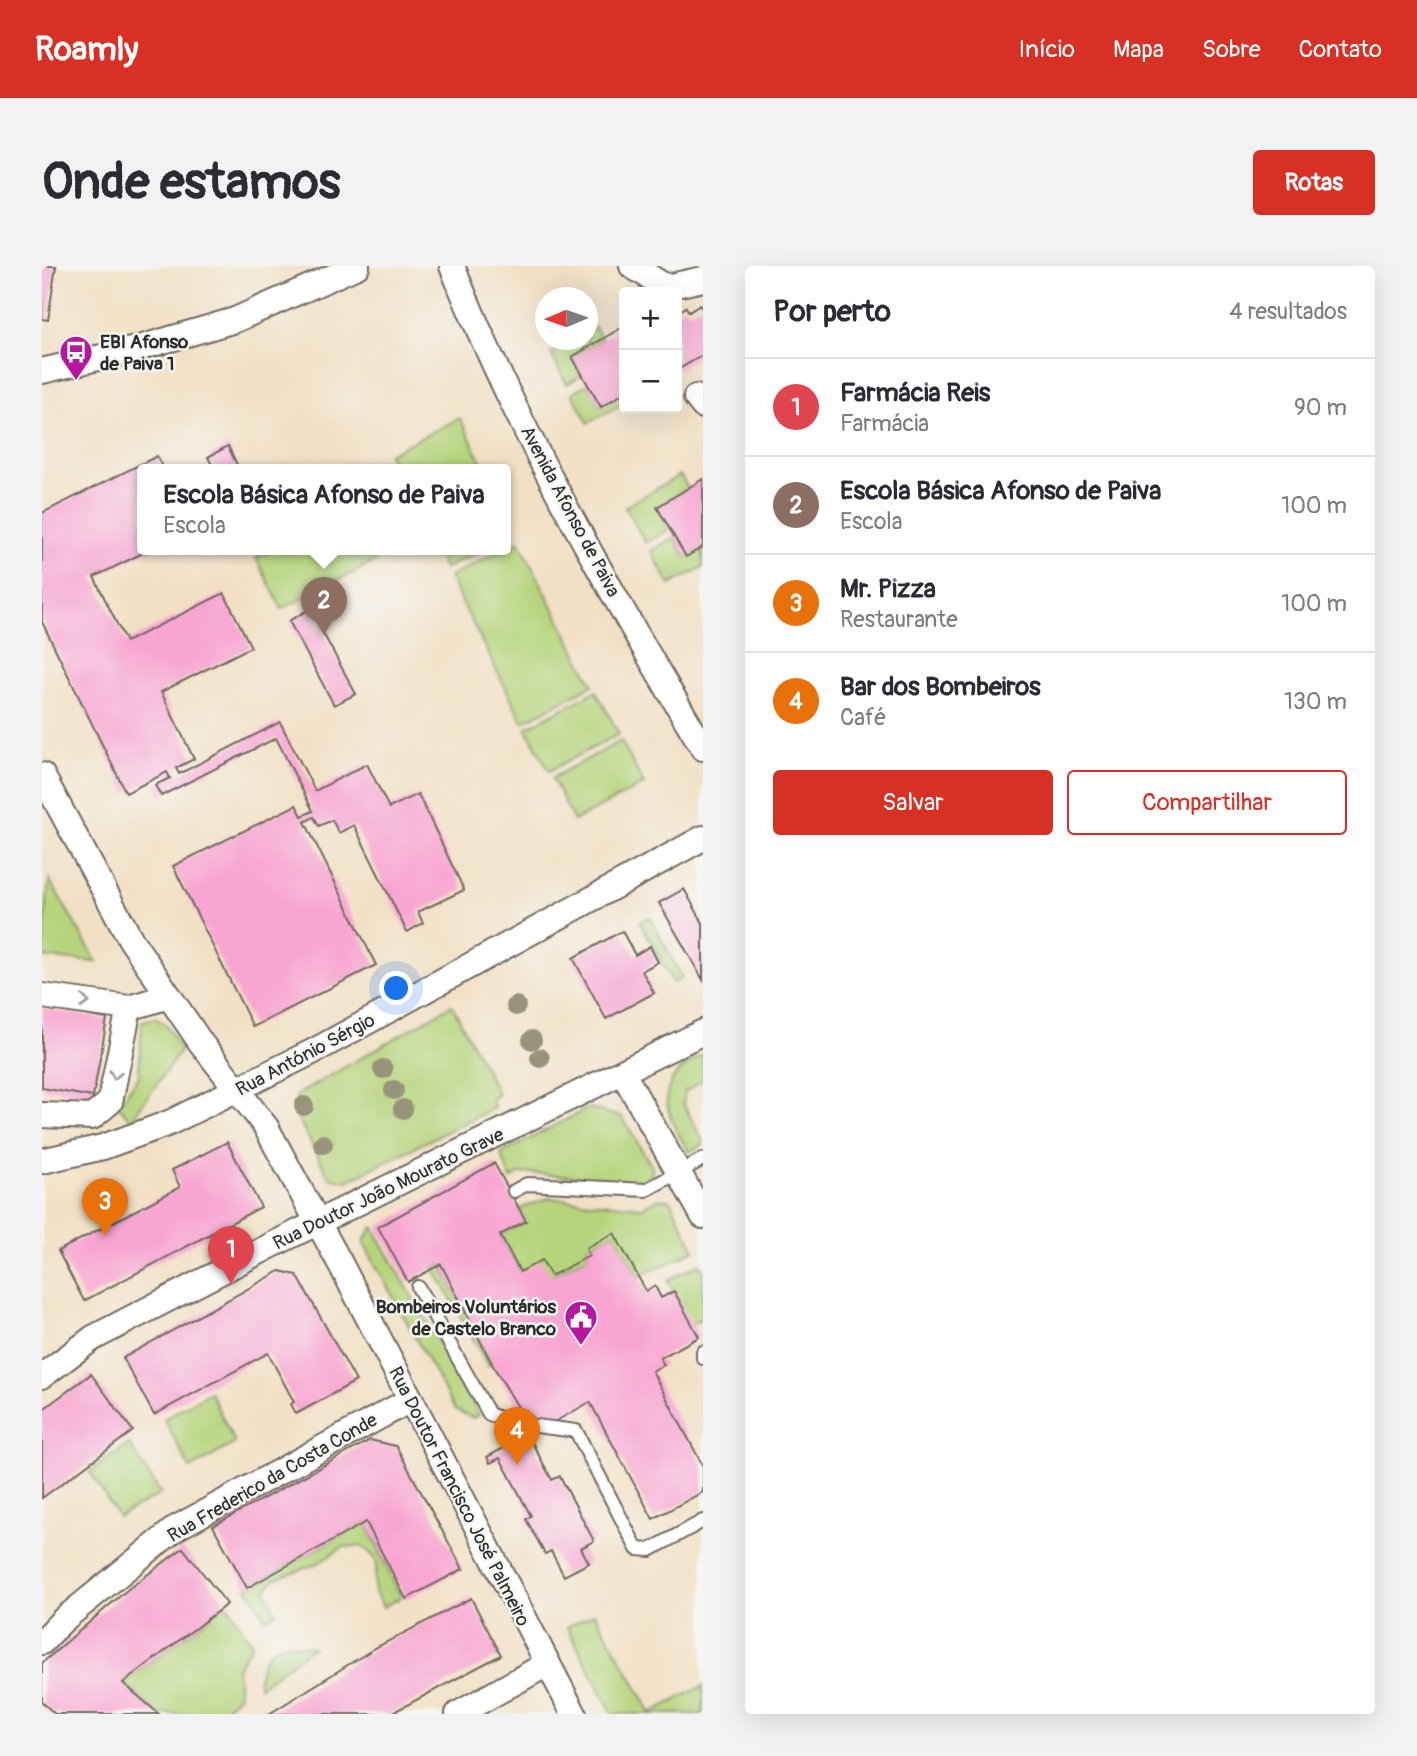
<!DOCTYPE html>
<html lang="pt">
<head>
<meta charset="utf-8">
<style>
  :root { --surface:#fff; --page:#f2f2f3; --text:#2b2b33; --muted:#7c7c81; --line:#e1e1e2; --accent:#d93025 }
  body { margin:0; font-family:Pangolin,sans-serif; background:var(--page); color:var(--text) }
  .controls { position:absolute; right:21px; top:21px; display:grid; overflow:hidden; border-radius:7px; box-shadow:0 7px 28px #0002 }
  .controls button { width:63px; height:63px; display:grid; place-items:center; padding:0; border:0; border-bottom:2px solid var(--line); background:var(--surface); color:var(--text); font:35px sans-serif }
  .compass { position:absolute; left:493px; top:21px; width:63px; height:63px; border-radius:50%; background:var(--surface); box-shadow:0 7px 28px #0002; rotate:268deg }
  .you { position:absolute; left:355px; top:723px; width:24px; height:24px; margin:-18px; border:5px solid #fff; border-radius:50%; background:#1a73e8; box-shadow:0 0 0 10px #1a73e833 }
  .badge { display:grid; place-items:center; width:46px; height:46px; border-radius:50%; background:var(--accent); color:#fff; font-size:23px; font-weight:700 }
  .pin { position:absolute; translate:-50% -58px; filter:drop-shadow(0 2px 4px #0008) }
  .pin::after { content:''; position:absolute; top:37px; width:24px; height:21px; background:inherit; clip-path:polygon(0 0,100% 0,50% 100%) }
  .popup { position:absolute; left:95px; top:198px; width:374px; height:91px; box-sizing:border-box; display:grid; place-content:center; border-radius:7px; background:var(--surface); filter:drop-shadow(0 2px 5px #0005); font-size:23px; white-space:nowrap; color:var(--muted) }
  .popup b { font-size:26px; color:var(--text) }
  .popup::after { content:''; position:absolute; left:50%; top:100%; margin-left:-14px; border:14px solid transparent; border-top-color:var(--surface) }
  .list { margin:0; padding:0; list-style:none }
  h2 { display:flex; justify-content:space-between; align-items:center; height:91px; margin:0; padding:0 28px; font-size:30px }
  h2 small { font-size:23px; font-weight:400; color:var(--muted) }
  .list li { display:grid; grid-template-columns:46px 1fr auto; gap:21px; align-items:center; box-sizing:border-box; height:98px; padding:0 28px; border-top:2px solid var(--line) }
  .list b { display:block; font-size:26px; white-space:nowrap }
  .list p { margin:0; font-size:23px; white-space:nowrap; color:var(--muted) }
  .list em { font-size:23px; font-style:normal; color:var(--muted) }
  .actions { display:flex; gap:14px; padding:21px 28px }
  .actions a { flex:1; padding:16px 0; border:2px solid var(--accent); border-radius:7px; text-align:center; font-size:24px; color:var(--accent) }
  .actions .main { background:var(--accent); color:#fff }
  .map { position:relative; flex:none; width:661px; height:1448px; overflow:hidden; border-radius:7px }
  header { display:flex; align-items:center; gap:42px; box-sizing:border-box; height:98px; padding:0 35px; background:var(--accent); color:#fff }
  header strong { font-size:33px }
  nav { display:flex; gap:38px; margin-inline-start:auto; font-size:24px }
  .intro { display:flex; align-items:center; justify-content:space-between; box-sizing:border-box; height:168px; padding:0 42px }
  h1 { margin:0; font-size:49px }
  .button { padding:18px 32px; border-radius:7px; background:var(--accent); color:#fff; font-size:24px; font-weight:700 }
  main { display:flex; gap:42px; padding:0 42px }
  aside { flex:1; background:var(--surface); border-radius:7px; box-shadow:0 7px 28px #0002 }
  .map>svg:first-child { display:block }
  .green { fill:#b5d47b; stroke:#708053; stroke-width:2 }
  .building { fill:#f8a6d1 }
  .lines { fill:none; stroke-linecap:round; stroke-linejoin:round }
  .service-casing { stroke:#716a61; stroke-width:16 }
  .minor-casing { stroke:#716a61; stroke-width:28 }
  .service { stroke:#fff; stroke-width:12 }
  .minor { stroke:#fff; stroke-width:24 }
  .tree { fill:#98947b }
  .oneway { stroke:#a0a0a0 }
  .labels { text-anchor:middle; stroke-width:5; stroke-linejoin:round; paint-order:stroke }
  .poi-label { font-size:19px; font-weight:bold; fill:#2b2b2b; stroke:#f6f6f2; text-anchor:start }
  .street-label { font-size:19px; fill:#2b2b2b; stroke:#f6f6f2 }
</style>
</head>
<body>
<header>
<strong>Roamly</strong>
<nav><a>Início</a><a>Mapa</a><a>Sobre</a><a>Contato</a></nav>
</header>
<div class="intro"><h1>Onde estamos</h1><a class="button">Rotas</a></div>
<main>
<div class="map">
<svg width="661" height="1448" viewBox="0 0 661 1448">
  <rect width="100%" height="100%" fill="#f6f6f2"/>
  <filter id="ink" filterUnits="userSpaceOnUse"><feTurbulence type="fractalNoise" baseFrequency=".0143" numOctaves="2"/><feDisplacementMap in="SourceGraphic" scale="14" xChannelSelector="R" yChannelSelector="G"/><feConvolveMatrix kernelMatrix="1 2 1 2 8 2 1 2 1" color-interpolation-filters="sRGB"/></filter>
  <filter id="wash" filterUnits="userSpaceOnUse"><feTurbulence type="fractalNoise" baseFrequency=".00686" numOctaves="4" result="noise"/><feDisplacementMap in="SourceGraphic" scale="28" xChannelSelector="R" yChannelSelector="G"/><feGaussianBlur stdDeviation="1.57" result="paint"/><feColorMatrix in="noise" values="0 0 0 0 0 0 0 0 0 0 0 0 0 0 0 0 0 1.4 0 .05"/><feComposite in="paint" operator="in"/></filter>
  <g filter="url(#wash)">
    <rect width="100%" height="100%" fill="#f2e0c4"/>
    <g class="green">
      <path d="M553,61L560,73L530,91L540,109L525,118L509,88L532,74H545L546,66Z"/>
      <path d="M546,118L559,141L577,130L581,138L546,157L530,127Z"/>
      <path d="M418,152L443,203H353L346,188Z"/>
      <path d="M638,209L646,222L615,241L628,263L604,277L583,241Z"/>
      <path d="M632,271L644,291L661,281V301L628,319L609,285Z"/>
      <path d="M477,275L551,419L481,456L407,311Z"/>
      <path d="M232,283H328L334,295L240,343L214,292Z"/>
      <path d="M393,283H442L402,303Z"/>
      <path d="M554,425L577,468L507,505L484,462Z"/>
      <path d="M579,475L602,518L532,555L510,512Z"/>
      <path d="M7,613L55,696L0,691Z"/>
      <path d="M608,651L640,712L631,717L598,656Z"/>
      <path d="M410,739L456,828L450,833L452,842L305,915L287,911L252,845L255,829Z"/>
      <path d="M113,752L123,758L139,784L89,854L76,840L97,810L100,755Z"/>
      <path d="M661,789V814L643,826L641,837L661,875V879L647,886C622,846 609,815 661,789Z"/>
      <path d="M546,842L580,851L610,901V910L599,916L490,907L477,908L469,913L459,888Z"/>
      <path d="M507,932L600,941L616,933L628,934L653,984L596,1011L572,967L544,982L547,990L509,1010L478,1006L458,969L483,955L477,943Z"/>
      <path d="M331,961L437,1149L431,1152L413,1144L321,976Z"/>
      <path d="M399,998L450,1098L446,1100L392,1002Z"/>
      <path d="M658,998L661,1004V1052L648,1059L626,1014Z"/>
      <path d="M168,1126L193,1177L148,1203L122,1153Z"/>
      <path d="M87,1178L119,1228L76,1251L48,1206Z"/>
      <path d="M324,1256L359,1331L341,1341C339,1336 334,1330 333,1325C329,1302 346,1299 320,1280L301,1281L275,1298L232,1313L224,1324L234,1347L224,1353L205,1322Z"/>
      <path d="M185,1338L210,1378L195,1402L197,1429L177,1448H117L81,1417Z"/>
      <path d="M553,1347L609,1447L661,1420V1448H571L525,1361Z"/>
      <path d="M243,1377L271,1381L217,1421C215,1401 223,1383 243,1377Z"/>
    </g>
    <g id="blocks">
      <g class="building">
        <path d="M0,0H14L6,54L0,53Z"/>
        <path d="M658,39L661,45V89L635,104V47L644,41L647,46Z"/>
        <path d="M581,61L582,127L559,141L530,91Z"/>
        <path d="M186,180L197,203H172L166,191Z"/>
        <path d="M115,190L121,203H100V283H109L52,311L84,376L182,327L209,381L119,426L152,493L134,502L137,508L238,456L273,525L325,498L347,542L376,528L422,624L376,646L381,657L365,666L312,559L297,567L290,554L277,560L272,551L263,556L334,699L211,761L131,600L254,539L260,550L271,545L234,472L119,530L113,519L128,512L125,506L84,527L0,356V247Z"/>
        <path d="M661,213V281L644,291L615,241Z"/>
        <path d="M268,343L314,428L292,439L247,355Z"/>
        <path d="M642,623L661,657V714L617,637Z"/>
        <path d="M580,665L593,689L608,680L616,696L600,705L612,727L564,753L531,692Z"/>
        <path d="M0,742L65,753L51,831L0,822Z"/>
        <path d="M185,876L219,941L42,1035L16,985L138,921L130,904Z"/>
        <path d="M452,897L484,955L458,969L478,1006L500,994L509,1010L547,990L544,982L572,967L604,1025L613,1020L619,1032L632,1025L657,1071L618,1092L622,1099L610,1105L661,1200V1226L611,1253L548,1136L507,1159L488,1152L484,1144L479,1146L450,1098L399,998L366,1016L336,961Z"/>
        <path d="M238,1005L255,1009L314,1115L254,1148L249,1138L252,1136L226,1087L112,1149L81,1092Z"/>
        <path d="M49,1108L91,1165L0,1232V1144Z"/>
        <path d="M486,1169L510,1214L518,1210L552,1275L539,1282L547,1297L522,1310L509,1285L503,1288L484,1253L489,1250L458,1192L448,1197L445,1191Z"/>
        <path d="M328,1174L354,1180L421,1303L364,1333L324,1256L205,1322L171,1260Z"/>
        <path d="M141,1282L185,1338L81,1417L117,1448H13L0,1436V1397L85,1324Z"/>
        <path d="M429,1332L459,1389L348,1448H227L333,1382Z"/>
      </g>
    </g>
  </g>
  <g filter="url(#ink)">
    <use href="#blocks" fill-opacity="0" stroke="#716a61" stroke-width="2"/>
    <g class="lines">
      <defs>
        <g id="service">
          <path d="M472,925L485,918L604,924L661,893"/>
          <path d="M376,1021L447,1148L470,1157L534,1165L595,1283L608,1284L661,1255"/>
          <path d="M661,1086V1092"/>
        </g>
        <g id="minor">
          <path d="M410,0C477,168 569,327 661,482"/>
          <path d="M590,0L624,21L661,13"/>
          <path d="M0,105L94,83L193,54L315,0"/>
          <path d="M654,131L661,140"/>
          <path d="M0,509L89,674L159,777L224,861L299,999L532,1448"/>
          <path d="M0,730L87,742L127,730"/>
          <path d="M581,807L661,950"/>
          <path d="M0,849L50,851L68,836L87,742"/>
          <path d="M0,895L61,881L127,857L272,785L661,572"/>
          <path d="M0,1110L51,1072L230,979L661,766"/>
          <path d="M0,1376L21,1354L134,1262L368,1134"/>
          <path d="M416,1448L505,1398"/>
        </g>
      </defs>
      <use href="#service" class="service-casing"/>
      <use href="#minor" class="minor-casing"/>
      <use href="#service" class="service"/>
      <use href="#minor" class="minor"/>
    </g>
    <g class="tree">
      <circle cx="474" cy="740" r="10"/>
      <circle cx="490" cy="774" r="10"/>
      <circle cx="498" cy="792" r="10"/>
      <circle cx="341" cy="803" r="10"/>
      <circle cx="352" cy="824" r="10"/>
      <circle cx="262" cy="840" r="10"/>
      <circle cx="361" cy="843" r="10"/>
      <circle cx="281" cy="878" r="10"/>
    </g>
    <defs><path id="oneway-chevron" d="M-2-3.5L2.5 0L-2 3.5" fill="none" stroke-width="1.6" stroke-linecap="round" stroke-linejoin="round" transform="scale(1.75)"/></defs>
    <g class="oneway">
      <use href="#oneway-chevron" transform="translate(43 736) rotate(8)"/>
      <use href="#oneway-chevron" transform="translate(73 809) rotate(101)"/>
    </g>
  </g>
  <defs>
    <symbol id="bus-pin" viewBox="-11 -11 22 30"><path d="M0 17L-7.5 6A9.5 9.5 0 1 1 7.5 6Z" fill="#b5179e" stroke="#f6f6f2"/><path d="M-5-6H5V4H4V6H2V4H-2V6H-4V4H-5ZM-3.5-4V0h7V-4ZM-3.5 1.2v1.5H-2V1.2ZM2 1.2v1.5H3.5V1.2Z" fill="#fff"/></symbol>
    <symbol id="civic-pin" viewBox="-11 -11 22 30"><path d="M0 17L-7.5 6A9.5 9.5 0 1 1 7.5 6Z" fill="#b5179e" stroke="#f6f6f2"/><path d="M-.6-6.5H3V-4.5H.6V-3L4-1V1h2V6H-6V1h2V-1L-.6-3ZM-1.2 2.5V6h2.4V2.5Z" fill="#fff"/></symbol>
  </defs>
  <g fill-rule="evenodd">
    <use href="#bus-pin" x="15" y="67" width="38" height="52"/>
    <use href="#civic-pin" x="520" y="1032" width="38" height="52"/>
  </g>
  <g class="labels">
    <g class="poi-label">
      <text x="58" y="82">EBI Afonso<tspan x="58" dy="22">de Paiva 1</tspan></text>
      <text x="514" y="1047" text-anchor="end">Bombeiros Voluntários<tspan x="514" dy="22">de Castelo Branco</tspan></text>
    </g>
    <g class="street-label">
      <text transform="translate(529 245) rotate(62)" y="7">Avenida Afonso de Paiva</text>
      <text transform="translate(263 788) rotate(-28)" y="7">Rua António Sérgio</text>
      <text transform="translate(346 922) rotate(-26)" y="7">Rua Doutor João Mourato Grave</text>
      <text transform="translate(230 1211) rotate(-30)" y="7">Rua Frederico da Costa Conde</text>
      <text transform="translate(418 1230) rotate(63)" y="7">Rua Doutor Francisco José Palmeiro</text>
    </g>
  </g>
</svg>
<div class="controls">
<button>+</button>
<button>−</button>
</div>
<svg class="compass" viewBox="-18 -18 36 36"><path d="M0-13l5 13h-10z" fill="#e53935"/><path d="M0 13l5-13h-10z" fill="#7c7c81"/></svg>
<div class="you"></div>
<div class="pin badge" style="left:189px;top:1018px;background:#e0444e">1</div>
<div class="pin badge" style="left:282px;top:369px;background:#8d6e63">2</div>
<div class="popup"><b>Escola Básica Afonso de Paiva</b>Escola</div>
<div class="pin badge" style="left:63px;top:970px;background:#e8710a">3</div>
<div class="pin badge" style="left:475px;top:1199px;background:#e8710a">4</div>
</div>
<aside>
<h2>Por perto<small>4 resultados</small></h2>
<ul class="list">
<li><span class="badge" style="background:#e0444e">1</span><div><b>Farmácia Reis</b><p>Farmácia</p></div><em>90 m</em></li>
<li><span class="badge" style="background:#8d6e63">2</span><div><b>Escola Básica Afonso de Paiva</b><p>Escola</p></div><em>100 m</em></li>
<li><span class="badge" style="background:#e8710a">3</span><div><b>Mr. Pizza</b><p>Restaurante</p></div><em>100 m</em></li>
<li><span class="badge" style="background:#e8710a">4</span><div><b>Bar dos Bombeiros</b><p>Café</p></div><em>130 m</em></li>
</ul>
<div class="actions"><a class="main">Salvar</a><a>Compartilhar</a></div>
</aside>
</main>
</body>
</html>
